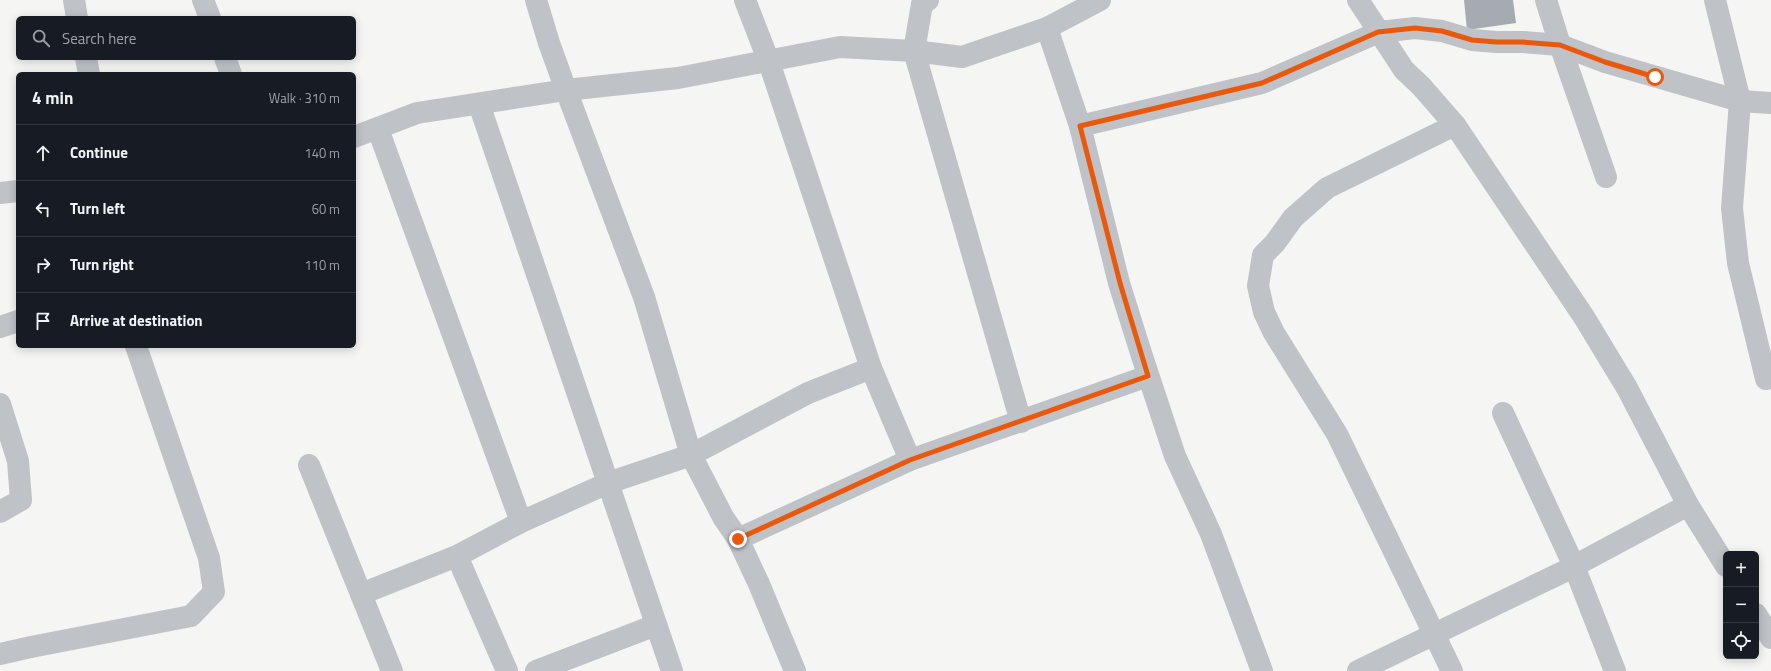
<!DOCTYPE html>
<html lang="en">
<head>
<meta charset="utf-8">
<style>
  :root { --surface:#171b24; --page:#20242c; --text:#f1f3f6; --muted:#9ea1a6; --line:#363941 }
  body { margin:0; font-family:"Titillium Web",sans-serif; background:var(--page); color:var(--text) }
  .controls { position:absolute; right:12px; bottom:12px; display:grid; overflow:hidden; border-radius:6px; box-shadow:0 2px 10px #0003 }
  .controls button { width:36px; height:36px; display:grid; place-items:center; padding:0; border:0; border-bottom:1px solid var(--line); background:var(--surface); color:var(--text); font:20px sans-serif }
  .stop { position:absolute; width:12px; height:12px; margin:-9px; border:3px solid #ea580c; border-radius:50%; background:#fff }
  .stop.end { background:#ea580c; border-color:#fff; box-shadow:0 1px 4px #0008 }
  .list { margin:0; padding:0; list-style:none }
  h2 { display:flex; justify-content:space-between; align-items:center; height:52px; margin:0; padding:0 16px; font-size:17px }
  h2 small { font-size:13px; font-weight:400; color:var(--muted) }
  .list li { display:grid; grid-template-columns:26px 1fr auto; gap:12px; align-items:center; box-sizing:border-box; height:56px; padding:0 16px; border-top:1px solid var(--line) }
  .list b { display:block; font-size:15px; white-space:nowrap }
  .list em { font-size:13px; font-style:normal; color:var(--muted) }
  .icon { flex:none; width:22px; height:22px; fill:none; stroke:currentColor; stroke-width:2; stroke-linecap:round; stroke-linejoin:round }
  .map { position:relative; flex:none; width:1771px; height:671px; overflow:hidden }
  .search { position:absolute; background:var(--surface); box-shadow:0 2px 10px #0003; left:16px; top:16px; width:340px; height:44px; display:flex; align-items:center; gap:10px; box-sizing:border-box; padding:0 14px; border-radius:6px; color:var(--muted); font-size:15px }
  .panel { position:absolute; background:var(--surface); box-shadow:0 2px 10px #0003; left:16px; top:72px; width:340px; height:276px; border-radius:6px }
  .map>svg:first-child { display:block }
  .building { fill:#a5abb1 }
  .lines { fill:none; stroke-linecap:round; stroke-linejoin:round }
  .minor { stroke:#bfc2c6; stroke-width:22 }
  .route { stroke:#ea580c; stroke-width:5 }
</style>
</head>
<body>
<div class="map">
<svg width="1771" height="671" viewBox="0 0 1771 671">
  <rect width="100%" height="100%" fill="#f5f5f3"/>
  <path class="building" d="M1464,0H1513L1516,23L1467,30Z"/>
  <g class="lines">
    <g class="minor">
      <path d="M74,0L77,18"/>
      <path d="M203,0L210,18"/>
      <path d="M536,0L549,43L566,90L644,297L691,455L723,517L738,539L759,584L795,671"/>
      <path d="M745,0L769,62L871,368L910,460L1148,376"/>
      <path d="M1358,0L1404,70L1421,86L1455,125L1584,317L1627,388L1688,505L1726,566"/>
      <path d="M1546,0L1560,45L1605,62L1740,101L1771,103"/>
      <path d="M1715,0L1740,101L1732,208L1738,263L1766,379"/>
      <path d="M1047,28L1080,126L1119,283L1141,353L1175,456L1211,534L1262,671"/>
      <path d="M86,58L89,74"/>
      <path d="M225,58L231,74"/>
      <path d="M479,104L672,671"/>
      <path d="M1080,126L1262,83L1379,32L1415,28L1442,31L1472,40L1496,42H1522L1560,45L1606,177"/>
      <path d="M378,129L521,522"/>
      <path d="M354,137L417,113L566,90L678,78L840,47L914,51L922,4L928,0"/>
      <path d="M0,193L18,191"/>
      <path d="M0,327L18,321"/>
      <path d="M0,404L18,461L21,500L0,512"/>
      <path d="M1503,413L1574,566L1615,671"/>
      <path d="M1021,422L914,51L962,57L1047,28L1100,0"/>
      <path d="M309,465L392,671"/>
      <path d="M738,539L910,460"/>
      <path d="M457,556L507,671"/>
      <path d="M361,594L457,556L521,522L608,483L691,455L808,393L871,368"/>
      <path d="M1756,614L1771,638"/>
      <path d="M0,654L31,647L191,616L214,592L209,558L136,346"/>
      <path d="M536,671L656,625"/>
      <path d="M1358,671L1563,572L1688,505"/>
      <path d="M1452,671L1337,434L1274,333L1264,312L1258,286L1263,255L1275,243L1293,218L1327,188L1455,125"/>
    </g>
  </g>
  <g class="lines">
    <path class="route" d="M738,539L910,460L1148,376L1120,283L1080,126L1262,83L1378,32L1415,28L1442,31L1472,40L1496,42H1522L1560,45L1605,62L1655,77"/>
  </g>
</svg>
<div class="controls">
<button>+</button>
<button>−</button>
<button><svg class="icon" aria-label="locate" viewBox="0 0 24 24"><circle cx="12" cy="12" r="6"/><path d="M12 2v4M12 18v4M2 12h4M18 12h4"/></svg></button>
</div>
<div class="stop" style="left:1655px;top:77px"></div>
<div class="stop end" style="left:738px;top:539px"></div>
<div class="search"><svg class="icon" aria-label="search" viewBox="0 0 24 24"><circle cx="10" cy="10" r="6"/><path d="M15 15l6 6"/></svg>Search here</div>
<section class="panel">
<h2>4 min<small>Walk · 310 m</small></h2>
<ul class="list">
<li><svg class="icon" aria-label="ahead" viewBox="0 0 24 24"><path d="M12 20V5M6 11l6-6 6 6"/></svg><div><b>Continue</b></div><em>140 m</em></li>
<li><svg class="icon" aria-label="left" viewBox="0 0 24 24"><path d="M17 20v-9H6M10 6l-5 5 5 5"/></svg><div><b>Turn left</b></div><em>60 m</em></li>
<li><svg class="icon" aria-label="right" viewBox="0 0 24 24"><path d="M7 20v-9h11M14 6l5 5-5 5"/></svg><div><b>Turn right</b></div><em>110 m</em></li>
<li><svg class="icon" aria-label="arrive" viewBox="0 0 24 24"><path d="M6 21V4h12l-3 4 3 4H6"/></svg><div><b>Arrive at destination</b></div></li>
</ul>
</section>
</div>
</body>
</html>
